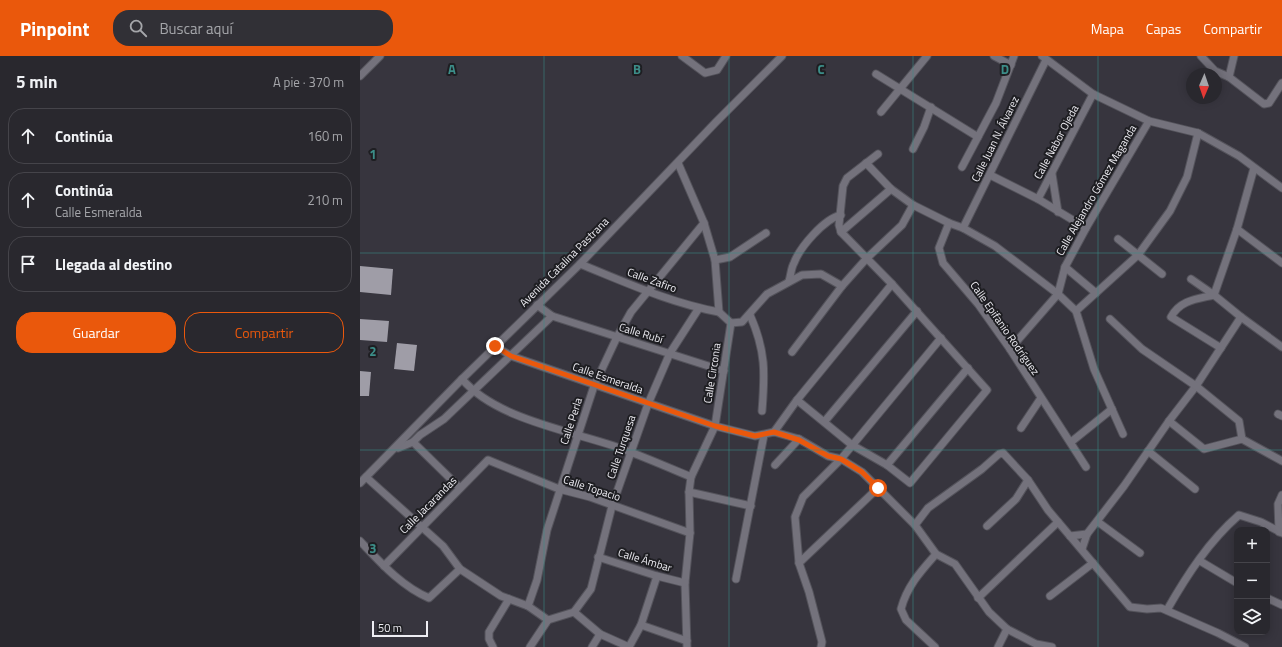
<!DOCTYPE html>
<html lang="es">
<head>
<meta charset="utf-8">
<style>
  :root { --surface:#29282e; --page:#313036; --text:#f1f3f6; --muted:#a5a6aa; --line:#45444a; --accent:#ea580c }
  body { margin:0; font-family:"Titillium Web",sans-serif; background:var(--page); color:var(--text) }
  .controls { position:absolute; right:12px; bottom:12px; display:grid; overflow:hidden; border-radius:8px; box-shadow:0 2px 10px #0003 }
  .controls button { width:36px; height:36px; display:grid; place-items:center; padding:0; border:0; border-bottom:1px solid var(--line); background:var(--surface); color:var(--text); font:20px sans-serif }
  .compass { position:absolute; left:826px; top:12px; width:36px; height:36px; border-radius:50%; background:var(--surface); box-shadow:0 2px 10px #0003; rotate:182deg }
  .scale { position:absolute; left:12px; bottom:10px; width:56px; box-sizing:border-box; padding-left:4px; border:2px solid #eeedf3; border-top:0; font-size:11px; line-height:14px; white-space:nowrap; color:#eeedf3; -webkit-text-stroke:3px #1e1e22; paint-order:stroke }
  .stop { position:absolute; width:12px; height:12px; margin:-9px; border:3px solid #ea580c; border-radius:50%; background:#fff }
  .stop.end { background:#ea580c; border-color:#fff; box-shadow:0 1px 4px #0008 }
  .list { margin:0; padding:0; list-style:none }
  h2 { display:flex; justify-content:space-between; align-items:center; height:52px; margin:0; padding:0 16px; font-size:17px }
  h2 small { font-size:13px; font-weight:400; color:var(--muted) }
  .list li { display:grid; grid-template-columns:26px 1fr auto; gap:12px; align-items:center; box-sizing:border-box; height:56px; margin:0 8px 8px; padding:0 8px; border:1px solid var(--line); border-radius:16px }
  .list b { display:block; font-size:15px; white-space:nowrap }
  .list p { margin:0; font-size:13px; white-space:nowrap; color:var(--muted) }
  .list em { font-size:13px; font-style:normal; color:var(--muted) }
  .actions { display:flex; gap:8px; padding:12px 16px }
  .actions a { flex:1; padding:9px 0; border:1px solid var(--accent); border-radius:16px; text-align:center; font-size:14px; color:var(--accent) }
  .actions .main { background:var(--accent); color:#fff }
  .icon { flex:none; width:22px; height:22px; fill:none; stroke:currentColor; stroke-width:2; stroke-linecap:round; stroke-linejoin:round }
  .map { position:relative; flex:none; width:922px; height:591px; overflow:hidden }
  header { display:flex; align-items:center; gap:24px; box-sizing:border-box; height:56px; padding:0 20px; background:var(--accent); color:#fff }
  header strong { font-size:19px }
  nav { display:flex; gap:22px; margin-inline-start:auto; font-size:14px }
  .search { width:280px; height:36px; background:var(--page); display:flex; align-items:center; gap:10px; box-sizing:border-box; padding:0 14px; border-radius:16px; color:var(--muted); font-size:15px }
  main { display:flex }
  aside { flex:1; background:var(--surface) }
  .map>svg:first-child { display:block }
  .building { fill:#9f9da7 }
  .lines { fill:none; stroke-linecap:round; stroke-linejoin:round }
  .street-casing { stroke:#54535b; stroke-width:9 }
  .street { stroke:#74727c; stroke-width:7 }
  .route { stroke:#ea580c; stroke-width:5 }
  .grid { fill:none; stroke:#3c8e89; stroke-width:1; stroke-opacity:0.55 }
  .labels { text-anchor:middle; stroke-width:4; stroke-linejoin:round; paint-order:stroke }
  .street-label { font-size:11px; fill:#eeedf3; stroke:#1e1e22 }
  .grid-label { font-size:13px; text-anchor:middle; font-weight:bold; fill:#3c8e89; stroke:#1e1e22; stroke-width:4; stroke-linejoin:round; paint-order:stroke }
</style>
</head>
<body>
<header>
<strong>Pinpoint</strong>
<div class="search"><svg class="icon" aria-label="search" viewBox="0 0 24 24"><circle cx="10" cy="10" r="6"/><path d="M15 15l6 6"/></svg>Buscar aquí</div>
<nav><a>Mapa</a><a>Capas</a><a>Compartir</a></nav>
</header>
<main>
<aside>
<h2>5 min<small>A pie · 370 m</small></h2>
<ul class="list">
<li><svg class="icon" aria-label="ahead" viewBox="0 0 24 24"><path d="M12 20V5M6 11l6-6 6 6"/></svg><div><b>Continúa</b></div><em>160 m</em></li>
<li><svg class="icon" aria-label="ahead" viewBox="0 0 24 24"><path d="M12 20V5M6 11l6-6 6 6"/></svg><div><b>Continúa</b><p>Calle Esmeralda</p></div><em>210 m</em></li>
<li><svg class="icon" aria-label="arrive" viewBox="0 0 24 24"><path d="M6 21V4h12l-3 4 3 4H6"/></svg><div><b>Llegada al destino</b></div></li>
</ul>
<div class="actions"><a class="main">Guardar</a><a>Compartir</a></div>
</aside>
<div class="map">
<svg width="922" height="591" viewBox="0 0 922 591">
  <rect width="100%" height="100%" fill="#37353e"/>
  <g class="building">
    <path d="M0,210L33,213L31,239L0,236Z"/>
    <path d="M0,263L29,265L27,286L0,284Z"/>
    <path d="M37,287L57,289L54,315L34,313Z"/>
    <path d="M0,315L11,316L9,340H0Z"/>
  </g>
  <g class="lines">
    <defs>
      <g id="street">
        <path d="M322,0L345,17L357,14L366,0"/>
        <path d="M634,0L651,9"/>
        <path d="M682,0L733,38L789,65L838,77L879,100L922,132"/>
        <path d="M841,0L855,15L869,21L904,48L909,47L922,27"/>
        <path d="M516,18L618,81"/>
        <path d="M0,20L20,0"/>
        <path d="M869,21L874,0"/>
        <path d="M521,56L567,0"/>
        <path d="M553,93L564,71L571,51"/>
        <path d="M318,107L344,167L355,204L359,256L371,267L355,370L331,421L329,436L330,477L325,527L327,591"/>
        <path d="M506,107L531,133L553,149L589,167L603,172L635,190L698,238L716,255L734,313L763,378"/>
        <path d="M602,111L636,47L654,0"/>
        <path d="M692,118L698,156"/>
        <path d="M630,119L678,143L726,172"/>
        <path d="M678,143L733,38"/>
        <path d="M589,167L579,192L583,207L618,248L650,293L726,411"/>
        <path d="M603,172L686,4"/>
        <path d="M877,173L922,207"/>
        <path d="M481,176L531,133"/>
        <path d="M758,183L802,218"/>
        <path d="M355,204L370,201L406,177"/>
        <path d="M220,208C265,226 310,247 359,256"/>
        <path d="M705,211L736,237"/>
        <path d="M831,223L854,239L881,261L836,330L809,365L844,393L882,383"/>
        <path d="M429,225C431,219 431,212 434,207C440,191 464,163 481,159"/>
        <path d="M716,255L778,199L810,155L827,121L838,77"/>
        <path d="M390,259C406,295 405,317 402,355"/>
        <path d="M192,260L364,315"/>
        <path d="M881,261L922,291"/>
        <path d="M750,263L782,293L836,330L879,365L882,383L922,405"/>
        <path d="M371,267L382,266L407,238L442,219L461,218L482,230"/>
        <path d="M135,290L151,300L355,370L395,380L414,376L439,383L468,400L481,403L502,416L555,469L576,498L595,508L629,556L647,573L676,588L692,591"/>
        <path d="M861,292L811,261C820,244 837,243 854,239L877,173L894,112"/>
        <path d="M650,293L698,238L705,211L726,172L789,65"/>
        <path d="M432,296L482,230L507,202L542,169L553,149"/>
        <path d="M102,323C135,362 206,374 254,390C280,399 305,410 331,421"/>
        <path d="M437,344L492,389L527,409L550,427L627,334L532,228L481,176L479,169L483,130L487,122L518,98"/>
        <path d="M918,358L922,360"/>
        <path d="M465,365L557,255"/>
        <path d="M661,372L681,342"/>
        <path d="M414,376L437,344L532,228"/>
        <path d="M53,386L100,432"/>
        <path d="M711,386L752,353"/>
        <path d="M38,392L53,386L60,379L84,363L192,260L177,249"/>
        <path d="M788,395L835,433"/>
        <path d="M415,409L439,383"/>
        <path d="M527,409L608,312"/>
        <path d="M6,421L83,490L100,513L141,540L168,550L188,564"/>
        <path d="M0,427L102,323L220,208L356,66L422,0"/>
        <path d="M329,436L391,450"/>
        <path d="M738,466L780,497"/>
        <path d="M555,469L568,452L622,413L639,398L643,397L668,424L688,454L770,551L787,553L801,552L858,577L885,591"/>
        <path d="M627,470L656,443L668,424"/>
        <path d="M919,476L918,448L922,439"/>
        <path d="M710,480L727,478"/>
        <path d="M0,485C20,506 41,530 69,542L100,513"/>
        <path d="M722,493L727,478L764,430L809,365"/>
        <path d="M238,501L297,520L325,527"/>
        <path d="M840,505L877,527"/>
        <path d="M439,507L518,432"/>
        <path d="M24,510L128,404L199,433L230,441L330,477"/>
        <path d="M376,523L404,379"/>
        <path d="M690,540L733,507"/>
        <path d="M618,542L698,466"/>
        <path d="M907,542L922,549"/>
        <path d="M168,550L177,524L187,474L234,330L257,281L271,256L344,167"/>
        <path d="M807,554C827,519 849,485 879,459L901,466L922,477"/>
        <path d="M214,556L240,578L269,591"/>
        <path d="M281,569L327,585"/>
        <path d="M133,591L129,583V576L149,543"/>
        <path d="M170,591L188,564L214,556L231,533L252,450L288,348L310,297L339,252"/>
        <path d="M232,591L240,578"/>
        <path d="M269,591L281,569L297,520"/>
        <path d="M461,591L462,586L449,536L439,507L435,461L443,441L481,403L581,282"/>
        <path d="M575,591L546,564L541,553C547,530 561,515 576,498"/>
        <path d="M638,591L647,573"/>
      </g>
    </defs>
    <use href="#street" class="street-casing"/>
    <use href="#street" class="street"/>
  </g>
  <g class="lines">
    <path class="route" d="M135,290L151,300L355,370L395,380L414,376L439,384L468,400L481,403L502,416L518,432"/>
  </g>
  <path class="grid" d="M184,0V591M369,0V591M553,0V591M738,0V591M0,197H922M0,394H922"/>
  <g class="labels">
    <g class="street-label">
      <text transform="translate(635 83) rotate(-64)" y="4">Calle Juan N. Álvarez</text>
      <text transform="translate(696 86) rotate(-62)" y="4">Calle Nabor Ojeda</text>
      <text transform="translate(736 134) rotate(-60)" y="4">Calle Alejandro Gómez Maganda</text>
      <text transform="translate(204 206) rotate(-45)" y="4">Avenida Catalina Pastrana</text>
      <text transform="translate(292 224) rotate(20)" y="4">Calle Zafiro</text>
      <text transform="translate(645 272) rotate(55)" y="4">Calle Epifanio Rodríguez</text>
      <text transform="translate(281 277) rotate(17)" y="4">Calle Rubí</text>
      <text transform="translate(352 317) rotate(-81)" y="4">Calle Circonia</text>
      <text transform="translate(248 322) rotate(19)" y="4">Calle Esmeralda</text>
      <text transform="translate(211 365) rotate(-72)" y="4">Calle Perla</text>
      <text transform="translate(261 391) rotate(-71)" y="4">Calle Turquesa</text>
      <text transform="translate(232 432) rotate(18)" y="4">Calle Topacio</text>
      <text transform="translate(68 449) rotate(-45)" y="4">Calle Jacarandas</text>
      <text transform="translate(285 504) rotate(17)" y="4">Calle Ámbar</text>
    </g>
  </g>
  <g class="grid-label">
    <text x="92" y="18">A</text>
    <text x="277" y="18">B</text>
    <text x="461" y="18">C</text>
    <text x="645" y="18">D</text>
    <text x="13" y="103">1</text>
    <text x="13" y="300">2</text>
    <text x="13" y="497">3</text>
  </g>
</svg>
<div class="controls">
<button>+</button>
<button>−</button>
<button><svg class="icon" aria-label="layers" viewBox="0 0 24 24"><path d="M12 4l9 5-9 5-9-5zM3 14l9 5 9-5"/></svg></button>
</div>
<svg class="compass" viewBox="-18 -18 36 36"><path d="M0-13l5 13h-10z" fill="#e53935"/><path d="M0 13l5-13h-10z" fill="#a5a6aa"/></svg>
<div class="scale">50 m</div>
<div class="stop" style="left:518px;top:432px"></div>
<div class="stop end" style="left:135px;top:290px"></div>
</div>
</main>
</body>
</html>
